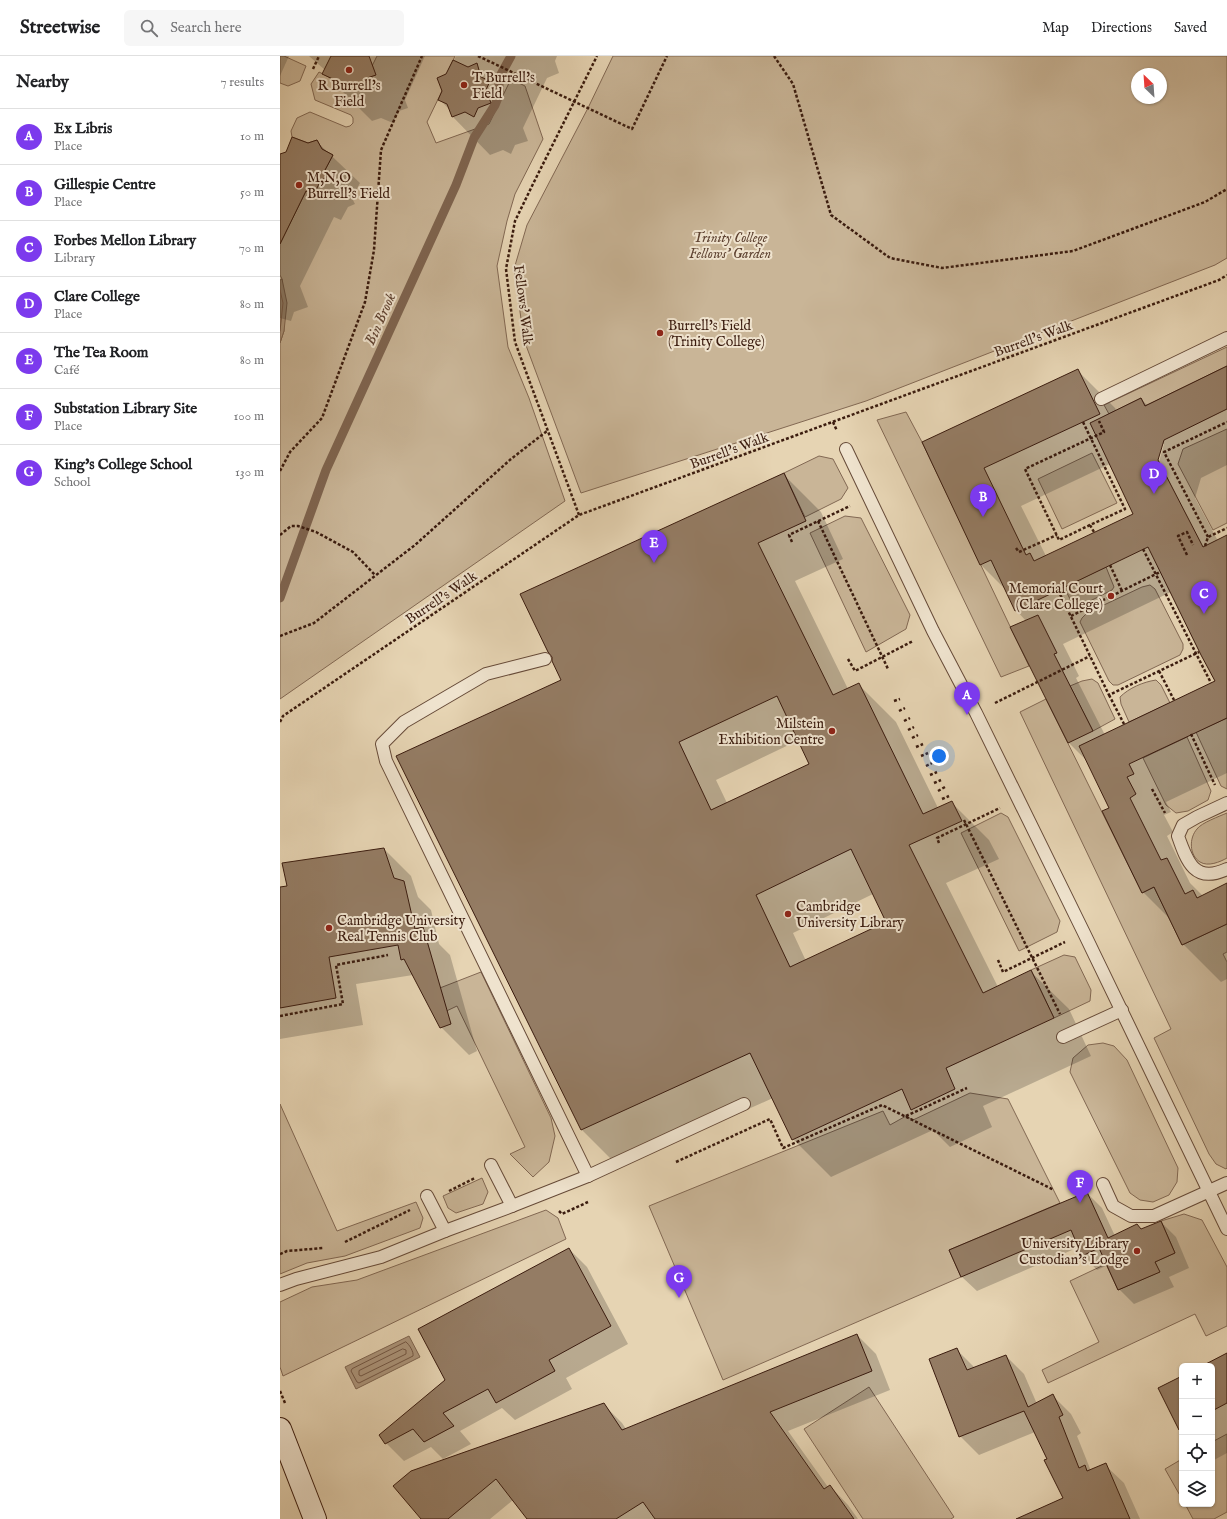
<!DOCTYPE html>
<html lang="en">
<head>
<meta charset="utf-8">
<style>
  :root { --surface:#fff; --page:#f6f6f6; --text:#202124; --muted:#757577; --line:#e0e0e0; --accent:#7c3aed }
  body { margin:0; font-family:"IM FELL English",serif; background:var(--page); color:var(--text) }
  .controls { position:absolute; right:12px; bottom:12px; display:grid; overflow:hidden; border-radius:6px; box-shadow:0 1px 3px #0004 }
  .controls button { width:36px; height:36px; display:grid; place-items:center; padding:0; border:0; border-bottom:1px solid var(--line); background:var(--surface); color:var(--text); font:20px sans-serif }
  .compass { position:absolute; left:851px; top:12px; width:36px; height:36px; border-radius:50%; background:var(--surface); box-shadow:0 1px 3px #0004; rotate:335deg }
  .you { position:absolute; left:659px; top:700px; width:14px; height:14px; margin:-10px; border:3px solid #fff; border-radius:50%; background:#1a73e8; box-shadow:0 0 0 6px #1a73e833 }
  .badge { display:grid; place-items:center; width:26px; height:26px; border-radius:50%; background:var(--accent); color:#fff; font-size:13px; font-weight:700 }
  .pin { position:absolute; translate:-50% -33px; filter:drop-shadow(0 1px 2px #0008) }
  .pin::after { content:''; position:absolute; top:21px; width:14px; height:12px; background:inherit; clip-path:polygon(0 0,100% 0,50% 100%) }
  .list { margin:0; padding:0; list-style:none }
  h2 { display:flex; justify-content:space-between; align-items:center; height:52px; margin:0; padding:0 16px; font-size:17px }
  h2 small { font-size:13px; font-weight:400; color:var(--muted) }
  .list li { display:grid; grid-template-columns:26px 1fr auto; gap:12px; align-items:center; box-sizing:border-box; height:56px; padding:0 16px; border-top:1px solid var(--line) }
  .list b { display:block; font-size:15px; white-space:nowrap }
  .list p { margin:0; font-size:13px; white-space:nowrap; color:var(--muted) }
  .list em { font-size:13px; font-style:normal; color:var(--muted) }
  .icon { flex:none; width:22px; height:22px; fill:none; stroke:currentColor; stroke-width:2; stroke-linecap:round; stroke-linejoin:round }
  .map { position:relative; flex:none; width:947px; height:1463px; overflow:hidden }
  header { display:flex; align-items:center; gap:24px; box-sizing:border-box; height:56px; padding:0 20px; background:var(--surface); border-bottom:1px solid var(--line) }
  header strong { font-size:19px }
  nav { display:flex; gap:22px; margin-inline-start:auto; font-size:14px }
  .search { width:280px; height:36px; background:var(--page); display:flex; align-items:center; gap:10px; box-sizing:border-box; padding:0 14px; border-radius:6px; color:var(--muted); font-size:15px }
  main { display:flex }
  aside { flex:1; background:var(--surface) }
  .map>svg:first-child { display:block }
  .green { fill:#c9b597; stroke:#826853; fill-rule:evenodd }
  .water { fill:#ac957b; stroke:#7f6550 }
  .shadow { fill:#0003; fill-rule:evenodd }
  .lines { fill:none; stroke-linecap:round; stroke-linejoin:round }
  .shore { stroke:#745845; stroke-width:1 }
  .stream { stroke:#7f6550; stroke-width:9 }
  .building { fill:#947c64; stroke:#3b1c0f; fill-rule:evenodd }
  .lane-casing { stroke:#664a38; stroke-width:14 }
  .secondary-casing { stroke:#3b1c0f; stroke-width:24 }
  .path { stroke:#3b1c0f; stroke-width:2.5; stroke-dasharray:3 2; stroke-linecap:butt }
  .lane { stroke:#efe3ce; stroke-width:12 }
  .secondary { stroke:#efe3ce; stroke-width:22 }
  .poi-dot { fill:#8f2418; stroke:#efe3ce; stroke-width:1.5 }
  .labels { text-anchor:middle; stroke-width:4; stroke-linejoin:round; paint-order:stroke }
  .poi-label { font-size:14px; fill:#3b1c0f; stroke:#efe3ce; text-anchor:start }
  .park-label { font-size:14px; font-style:italic; fill:#5e4231; stroke:#efe3ce }
  .street-label { font-size:14px; fill:#3b1c0f; stroke:#efe3ce }
  .water-label { font-size:15px; font-style:italic; fill:#634635; stroke:#efe3ce }
</style>
</head>
<body>
<header>
<strong>Streetwise</strong>
<div class="search"><svg class="icon" aria-label="search" viewBox="0 0 24 24"><circle cx="10" cy="10" r="6"/><path d="M15 15l6 6"/></svg>Search here</div>
<nav><a>Map</a><a>Directions</a><a>Saved</a></nav>
</header>
<main>
<aside>
<h2>Nearby<small>7 results</small></h2>
<ul class="list">
<li><span class="badge">A</span><div><b>Ex Libris</b><p>Place</p></div><em>10 m</em></li>
<li><span class="badge">B</span><div><b>Gillespie Centre</b><p>Place</p></div><em>50 m</em></li>
<li><span class="badge">C</span><div><b>Forbes Mellon Library</b><p>Library</p></div><em>70 m</em></li>
<li><span class="badge">D</span><div><b>Clare College</b><p>Place</p></div><em>80 m</em></li>
<li><span class="badge">E</span><div><b>The Tea Room</b><p>Café</p></div><em>80 m</em></li>
<li><span class="badge">F</span><div><b>Substation Library Site</b><p>Place</p></div><em>100 m</em></li>
<li><span class="badge">G</span><div><b>King's College School</b><p>School</p></div><em>130 m</em></li>
</ul>
</aside>
<div class="map">
<svg width="947" height="1463" viewBox="0 0 947 1463">
  <rect width="100%" height="100%" fill="#e6d4b3"/>
  <filter id="stains"><feTurbulence type="fractalNoise" baseFrequency=".005" numOctaves="4"/><feColorMatrix values="0 0 0 0 .2 0 0 0 0 .09 0 0 0 0 .02 0 0 0 .5 -.17"/></filter>
  <radialGradient id="worn" r=".72"><stop offset=".6" stop-color="#630" stop-opacity="0"/><stop offset="1" stop-color="#630" stop-opacity=".3"/></radialGradient>
  <g class="green">
    <path d="M0,0H4L26,10L20,25L8,30L0,27Z"/>
    <path d="M97,0H175L169,13L162,35L147,66L156,87L209,68L231,23L245,30L263,83L235,138L227,165L217,210L228,291L249,342L285,445L0,643V287L4,275L2,223L0,219V188L26,135L41,124L48,121L45,114L53,99L42,93L37,84L28,87L12,81L11,75L17,62L30,56L66,71L70,70L73,67V62L71,59L35,44L31,28L39,16L55,24L59,33L68,29L80,35L87,22L95,19L92,10Z"/>
    <path d="M333,0H947V202L935,209L586,345L301,437L244,284L234,213L247,169L308,52ZM857,18H881V42H857Z"/>
    <path d="M947,291V310L865,350L861,342L829,358L824,349Z"/>
    <path d="M626,356L642,386L749,610L721,621L597,364Z"/>
    <path d="M947,373V467L933,474L898,408L903,393Z"/>
    <path d="M812,397L837,447L782,473L758,423Z"/>
    <path d="M539,400L553,403L568,432L561,443L525,461L504,417Z"/>
    <path d="M565,460L581,462L630,559L626,573L586,596L530,477Z"/>
    <path d="M826,511L834,531L832,534L802,549L796,550L792,547L784,531Z"/>
    <path d="M870,529L875,533L903,588V593L900,599L838,629H833L829,625L800,566L802,562L807,557L862,531Z"/>
    <path d="M812,623L818,627L835,663L813,675L790,630L802,625Z"/>
    <path d="M876,624L881,629L890,647L849,666L841,648L840,641C849,632 863,626 876,624Z"/>
    <path d="M766,643L862,837L874,831L902,889L947,868V896L943,898L947,906V1112L946,1113L936,1108L929,1098L874,982L891,973L740,656Z"/>
    <path d="M947,662V733L941,730L916,676Z"/>
    <path d="M907,681L931,735L928,744L908,755L896,757L886,749L863,702Z"/>
    <path d="M721,757L728,761L780,865L777,876L739,895L681,777Z"/>
    <path d="M947,757V802C940,806 928,811 920,806C909,799 909,782 917,773C921,767 940,760 947,757Z"/>
    <path d="M784,899L795,901L811,934L810,945L774,962L751,914Z"/>
    <path d="M201,916L271,1062L275,1080L269,1106L253,1121L230,1098L245,1091L177,950L158,959L147,937Z"/>
    <path d="M823,987L834,990L847,1004L898,1112L897,1126L889,1139L873,1146L860,1144L850,1137L790,1016L793,1002L808,989Z"/>
    <path d="M690,1037L728,1043L780,1147L669,1194L681,1221L443,1324L369,1150L603,1055L610,1069L626,1060L633,1064Z"/>
    <path d="M0,1048L57,1175L136,1146L143,1162L140,1172L65,1200L27,1207L0,1218Z"/>
    <path d="M202,1122L208,1136L203,1148L176,1157L168,1152L163,1140Z"/>
    <path d="M266,1154L278,1162L286,1183L3,1320L0,1311V1246L32,1231L77,1224Z"/>
    <path d="M904,1158L922,1164L947,1211V1270L926,1280L915,1258L768,1327L762,1314L819,1286L790,1225L826,1208L838,1234L879,1216L875,1206L895,1197L881,1165Z"/>
    <path d="M589,1331L674,1461L671,1463H583L524,1373Z"/>
    <path d="M947,1378V1456L934,1463H913L905,1448H932V1386Z"/>
    <path d="M902,1403V1443L885,1413Z"/>
  </g>
  <g class="water">
    <path d="M2,223L7,247L4,275L0,287V224Z"/>
    <path d="M129,1280L140,1301L76,1333L65,1311Z"/>
  </g>
  <g class="shadow">
    <path d="M0,0H9L0,20Z"/>
    <path d="M29,0H145L125,44L128,52L119,55L113,67L101,62L92,65L44,17L45,14Z"/>
    <path d="M176,0H277L275,5L279,17L267,22L243,72L248,85L235,89L231,98L223,94L210,99L173,61L170,54L159,43L163,35L167,19Z"/>
    <path d="M36,85L80,127L72,142L75,148L68,151L61,164L54,161L20,230L28,251L14,256L11,265L0,262V99Z"/>
    <path d="M947,312V409L921,422L915,442L938,485L947,481V717L886,746L891,756L884,759L893,776L887,780L910,827L923,840L947,829V923L941,926L903,888L892,865L863,836L830,752L807,705L789,687L732,571L746,565L736,554L727,535L701,509L643,386L797,314L835,352L837,355L861,343L868,350ZM882,388H884L878,409L876,408ZM830,408L854,459L766,500L741,450ZM891,536L936,625L825,679L796,622L799,620L783,588Z"/>
    <path d="M503,418L541,456L563,503L515,525L568,633L578,628L616,666L658,752L671,746L709,784L719,803L666,827L718,931L751,916L789,953L811,1000L703,1050L712,1071L670,1091L653,1074L551,1121L513,1083L493,1042L339,1111L302,1074L117,701L282,624ZM519,684L530,708L447,747L436,724ZM593,838L607,866L526,905L513,877Z"/>
    <path d="M104,793L131,820L138,841L151,854L159,888L170,899L197,995L189,999L161,971L133,919L76,928L83,969L0,983V832L8,831Z"/>
    <path d="M807,1137L822,1152L835,1180L857,1169L862,1174L881,1166L896,1181L909,1212L889,1221L894,1231L854,1248L839,1233L828,1209L817,1214L803,1199L799,1191L697,1235L682,1221Z"/>
    <path d="M289,1193L307,1211L348,1288L286,1322L292,1333L235,1364L222,1352L180,1375L191,1388L163,1403L151,1391L124,1405L106,1387L100,1379L166,1324Z"/>
    <path d="M577,1279L596,1298L610,1334L508,1375L548,1431L550,1430L568,1449L578,1463H248L233,1444L210,1463H142L323,1348L342,1367L346,1373Z"/>
    <path d="M677,1294L695,1312L726,1300L744,1318L757,1348L773,1340L791,1358L801,1377L797,1380L811,1415L825,1409L844,1427L860,1463H767L784,1443L768,1403L755,1376L699,1399L680,1380Z"/>
    <path d="M947,1299V1397L934,1404L932,1402V1310H924Z"/>
  </g>
  <g class="lines">
    <g class="shore">
      <path d="M0,234L3,247L0,275"/>
      <path d="M126,1286C129,1288 134,1296 133,1300L79,1327L77,1326L71,1315L72,1313Z"/>
      <path d="M123,1293L126,1294V1298L81,1320L79,1319V1315Z"/>
    </g>
    <path class="stream" d="M0,542L46,414L176,129L194,82L215,49L219,39V22L231,0"/>
  </g>
  <g class="building">
    <path d="M51,0H89L96,19L87,22L80,35L68,29L59,33L55,24L42,18Z"/>
    <path d="M173,4L188,11L197,7L201,21L210,25L206,34L211,47L198,52L194,61L185,56L172,61L167,48L158,44L162,35L157,22L166,18Z"/>
    <path d="M12,81L28,87L37,84L42,93L53,99L45,114L48,121L41,124L34,138L26,135L0,188V98L6,96Z"/>
    <path d="M947,310V353L884,384L878,404L923,491L947,479V662L849,708L854,718L847,721L856,738L850,742L881,804L887,802L905,838L913,834L917,842L947,827V868L902,889L874,831L862,837L822,755L829,752L799,690L935,625L921,599L868,491L735,555L711,504L700,509L642,386L798,313L820,358L704,412L746,499L750,497L754,505L853,458L810,367L861,342L865,350Z"/>
    <path d="M504,417L526,465L478,487L553,639L579,627L643,758L672,745L682,765L629,789L703,937L751,914L774,962L666,1012L675,1033L631,1054L622,1033L512,1084L470,997L301,1074L116,700L281,624L272,605V601L268,596L240,538ZM497,640L529,708L431,754L399,686ZM571,793L606,866L510,911L476,839Z"/>
    <path d="M758,559L777,597L774,598L813,675L788,687L730,571Z"/>
    <path d="M104,792L114,822L124,825L135,873L143,871L171,968L160,972L124,903L121,904L118,889L49,901L56,942L0,952V831L7,830L2,807Z"/>
    <path d="M807,1136L828,1182L857,1168L861,1173L881,1165L895,1197L875,1206L880,1216L838,1234L819,1192L802,1200L791,1174L681,1221L669,1194Z"/>
    <path d="M289,1192L331,1270L269,1304L275,1315L216,1347L208,1333L163,1357L174,1370L144,1386L133,1373L105,1388L99,1379L165,1324L138,1273Z"/>
    <path d="M577,1278L592,1315L490,1356L544,1433L550,1429L574,1463H375L363,1446L336,1463H247L216,1423L168,1463H141L113,1430L131,1415L324,1347L342,1374Z"/>
    <path d="M677,1292L687,1314L726,1299L748,1351L773,1338L783,1359L779,1361L799,1412L805,1409L807,1415L826,1407L850,1463H736L783,1442L764,1404L767,1403L744,1355L679,1381L649,1303Z"/>
    <path d="M947,1297V1347L932,1355V1310H922Z"/>
    <path d="M902,1320V1372L899,1374L878,1332Z"/>
  </g>
  <g class="lines">
    <defs>
      <g id="lane">
        <path d="M821,343L947,282"/>
        <path d="M566,393L653,575L696,657L804,877L947,1173"/>
        <path d="M265,603L206,618L124,666L102,688L106,705L308,1120"/>
        <path d="M947,747L917,761L903,769L898,780C907,806 915,828 947,813"/>
        <path d="M783,981L842,954"/>
        <path d="M211,1109L232,1150"/>
        <path d="M823,1128L833,1150L851,1160H874L947,1127"/>
        <path d="M147,1140L165,1175"/>
        <path d="M0,1229L16,1223L101,1201L165,1175L232,1150L308,1120L464,1048"/>
      </g>
      <path id="secondary" d="M0,1373L35,1463"/>
    </defs>
    <use href="#lane" class="lane-casing"/>
    <use href="#secondary" class="secondary-casing"/>
    <g class="path">
      <path d="M198,0L352,73L387,0"/>
      <path d="M494,0L513,28L551,159L610,202L662,212L793,195L925,146L947,133"/>
      <path d="M33,13L39,0"/>
      <path d="M553,366L557,375"/>
      <path d="M803,366L845,453L810,469L814,476"/>
      <path d="M0,415L10,396L42,362L85,246L94,194L101,94L142,0"/>
      <path d="M299,459L235,286L226,213L235,165L252,130L317,0"/>
      <path d="M538,465L608,613"/>
      <path d="M810,469L779,484L745,413L824,376L819,365"/>
      <path d="M0,479L11,470H18L36,476L73,496L95,519"/>
      <path d="M928,481L884,396L947,366"/>
      <path d="M512,486L509,479L570,450"/>
      <path d="M925,490L928,481L947,472"/>
      <path d="M736,492L739,496L777,479"/>
      <path d="M863,493L931,627"/>
      <path d="M907,499L898,480L907,476L913,489"/>
      <path d="M830,509L842,535"/>
      <path d="M778,534L829,639L919,596"/>
      <path d="M791,560L880,516"/>
      <path d="M0,580L34,567L135,489L231,403L267,375"/>
      <path d="M568,603L575,615L633,585"/>
      <path d="M879,615L894,644"/>
      <path d="M829,639L844,668"/>
      <path d="M614,645L620,643"/>
      <path d="M715,647L810,600"/>
      <path d="M619,655L625,652"/>
      <path d="M624,665L630,662"/>
      <path d="M0,666L3,660L299,459L939,224L947,219"/>
      <path d="M628,674L634,671"/>
      <path d="M911,678L935,729"/>
      <path d="M632,682L638,679"/>
      <path d="M636,691L643,688"/>
      <path d="M641,700L648,697"/>
      <path d="M646,710L652,707"/>
      <path d="M650,719L657,716"/>
      <path d="M654,727L661,724"/>
      <path d="M872,733L885,757"/>
      <path d="M658,735L665,731"/>
      <path d="M662,743L669,740"/>
      <path d="M684,764L780,958"/>
      <path d="M659,787L657,782L720,752"/>
      <path d="M718,904L723,916L785,886"/>
      <path d="M0,960L63,948L56,909L108,899"/>
      <path d="M626,1060L687,1032"/>
      <path d="M396,1106L490,1063L503,1092L602,1049L774,1134"/>
      <path d="M169,1135L195,1122"/>
      <path d="M279,1155L282,1158L308,1146"/>
      <path d="M65,1186L130,1154"/>
      <path d="M0,1198L7,1195L43,1192"/>
      <path d="M0,1335L5,1347"/>
    </g>
    <use href="#lane" class="lane"/>
    <use href="#secondary" class="secondary"/>
  </g>
  <g class="poi-dot">
    <circle cx="69" cy="14" r="4"/>
    <circle cx="184" cy="29" r="4"/>
    <circle cx="19" cy="129" r="4"/>
    <circle cx="380" cy="277" r="4"/>
    <circle cx="831" cy="540" r="4"/>
    <circle cx="552" cy="675" r="4"/>
    <circle cx="508" cy="858" r="4"/>
    <circle cx="49" cy="872" r="4"/>
    <circle cx="857" cy="1195" r="4"/>
  </g>
  <g class="labels">
    <g class="poi-label">
      <text x="192" y="26">T Burrell's<tspan x="192" dy="16">Field</tspan></text>
      <text x="69" y="34" text-anchor="middle">R Burrell's<tspan x="69" dy="16">Field</tspan></text>
      <text x="27" y="126">M,N,O<tspan x="27" dy="16">Burrell's Field</tspan></text>
      <text x="388" y="274">Burrell's Field<tspan x="388" dy="16">(Trinity College)</tspan></text>
      <text x="823" y="537" text-anchor="end">Memorial Court<tspan x="823" dy="16">(Clare College)</tspan></text>
      <text x="544" y="672" text-anchor="end">Milstein<tspan x="544" dy="16">Exhibition Centre</tspan></text>
      <text x="516" y="855">Cambridge<tspan x="516" dy="16">University Library</tspan></text>
      <text x="57" y="869">Cambridge University<tspan x="57" dy="16">Real Tennis Club</tspan></text>
      <text x="849" y="1192" text-anchor="end">University Library<tspan x="849" dy="16">Custodian's Lodge</tspan></text>
    </g>
    <g class="park-label">
      <text x="450" y="186">Trinity College<tspan x="450" dy="16">Fellows' Garden</tspan></text>
    </g>
    <g class="street-label">
      <text transform="translate(244 249) rotate(83)" y="5">Fellows' Walk</text>
      <text transform="translate(753 282) rotate(-20)" y="5">Burrell's Walk</text>
      <text transform="translate(449 394) rotate(-20)" y="5">Burrell's Walk</text>
      <text transform="translate(161 541) rotate(-34)" y="5">Burrell's Walk</text>
    </g>
    <g class="water-label">
      <text transform="translate(100 263) rotate(-66)" y="5">Bin Brook</text>
    </g>
  </g>
  <rect width="100%" height="100%" filter="url(#stains)"/>
  <rect width="100%" height="100%" fill="url(#worn)"/>
</svg>
<div class="controls">
<button>+</button>
<button>−</button>
<button><svg class="icon" aria-label="locate" viewBox="0 0 24 24"><circle cx="12" cy="12" r="6"/><path d="M12 2v4M12 18v4M2 12h4M18 12h4"/></svg></button>
<button><svg class="icon" aria-label="layers" viewBox="0 0 24 24"><path d="M12 4l9 5-9 5-9-5zM3 14l9 5 9-5"/></svg></button>
</div>
<svg class="compass" viewBox="-18 -18 36 36"><path d="M0-13l5 13h-10z" fill="#e53935"/><path d="M0 13l5-13h-10z" fill="#757577"/></svg>
<div class="you"></div>
<div class="pin badge" style="left:687px;top:659px">A</div>
<div class="pin badge" style="left:703px;top:461px">B</div>
<div class="pin badge" style="left:924px;top:558px">C</div>
<div class="pin badge" style="left:874px;top:438px">D</div>
<div class="pin badge" style="left:374px;top:507px">E</div>
<div class="pin badge" style="left:800px;top:1147px">F</div>
<div class="pin badge" style="left:399px;top:1242px">G</div>
</div>
</main>
</body>
</html>
